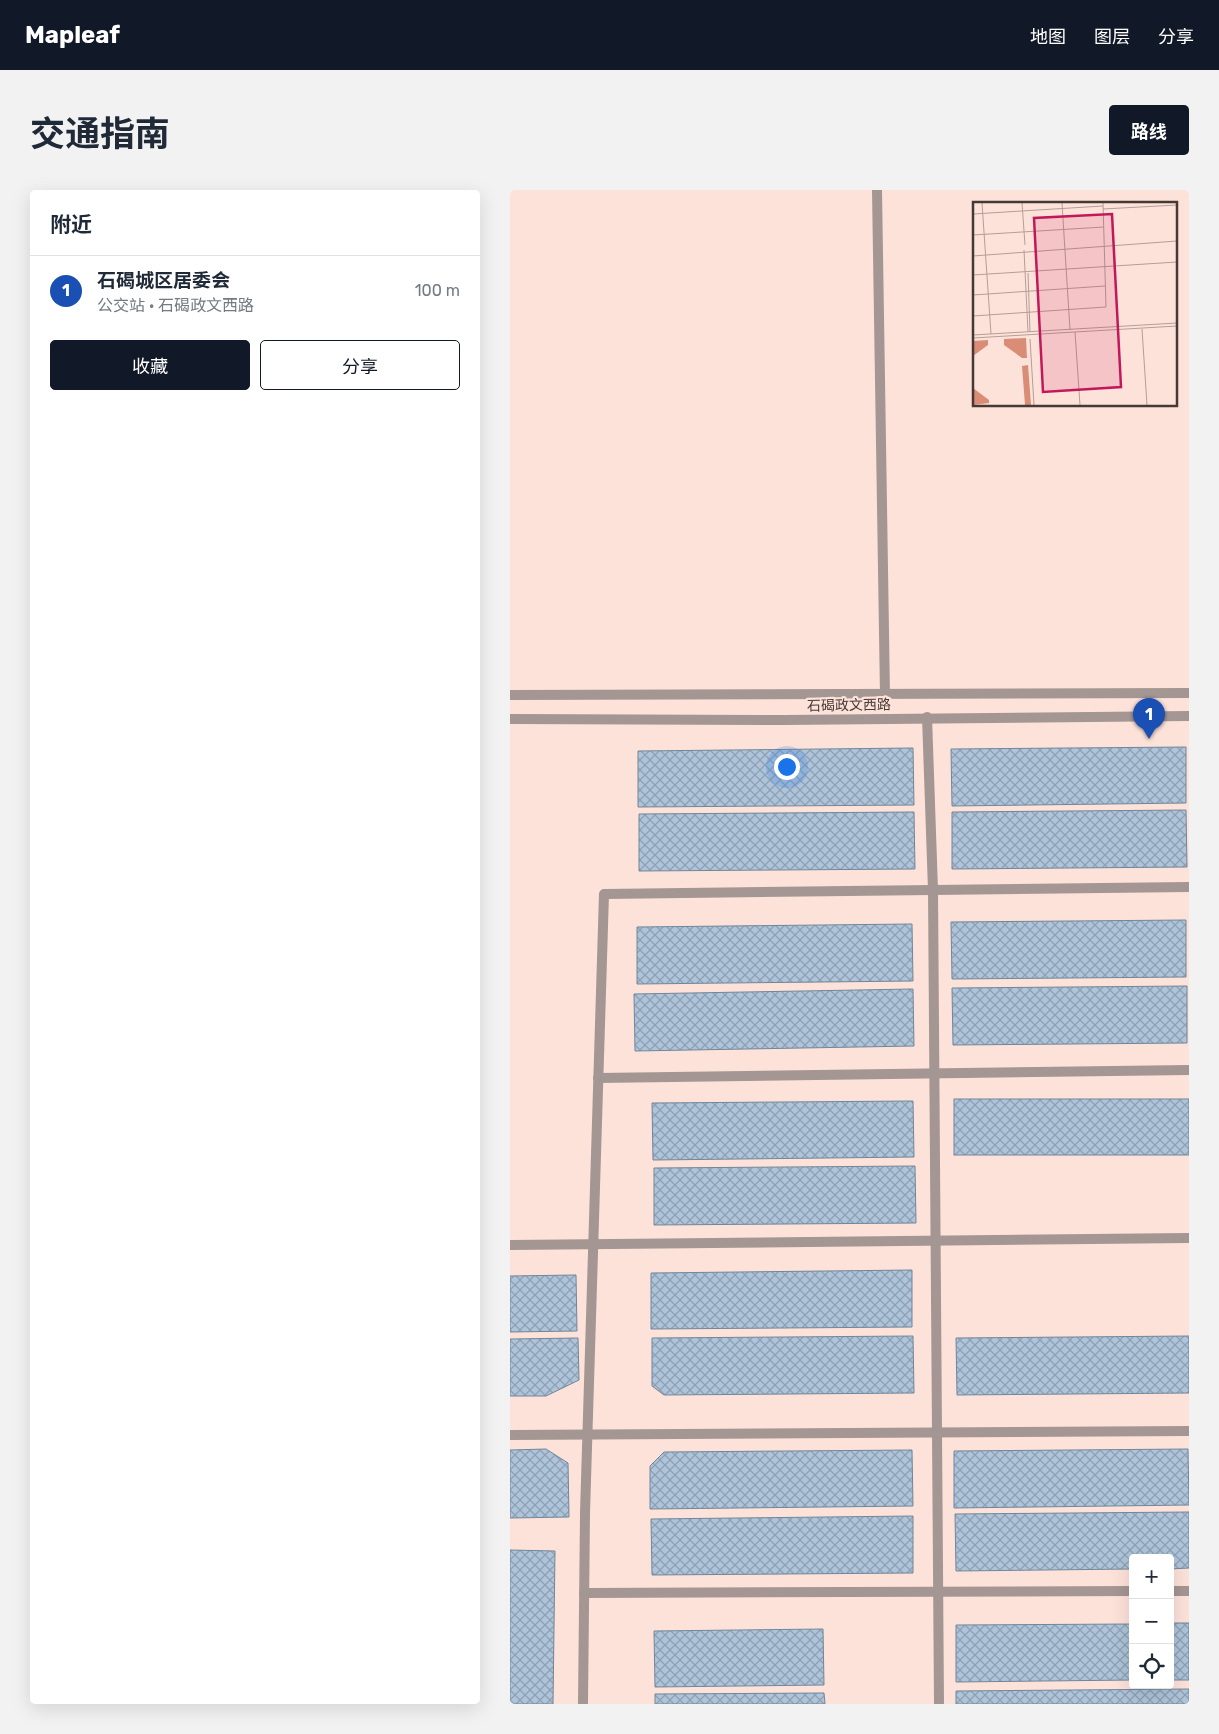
<!DOCTYPE html>
<html lang="zh">
<head>
<meta charset="utf-8">
<style>
  :root { --surface:#fff; --page:#f2f2f3; --text:#1f2937; --muted:#747a83; --line:#e0e1e3; --accent:#111827 }
  body { margin:0; font-family:Rubik,"Noto Sans SC",sans-serif; background:var(--page); color:var(--text) }
  .controls { position:absolute; right:15px; bottom:15px; display:grid; overflow:hidden; border-radius:5px; box-shadow:0 5px 20px #0002 }
  .controls button { width:45px; height:45px; display:grid; place-items:center; padding:0; border:0; border-bottom:1px solid var(--line); background:var(--surface); color:var(--text); font:25px sans-serif }
  .you { position:absolute; left:276px; top:576px; width:18px; height:18px; margin:-12px; border:4px solid #fff; border-radius:50%; background:#1a73e8; box-shadow:0 0 0 8px #1a73e833 }
  .badge { display:grid; place-items:center; width:32px; height:32px; border-radius:50%; background:var(--accent); color:#fff; font-size:16px; font-weight:700 }
  .pin { position:absolute; translate:-50% -41px; filter:drop-shadow(0 1px 2px #0008) }
  .pin::after { content:''; position:absolute; top:26px; width:18px; height:15px; background:inherit; clip-path:polygon(0 0,100% 0,50% 100%) }
  .list { margin:0; padding:0; list-style:none }
  h2 { display:flex; justify-content:space-between; align-items:center; height:65px; margin:0; padding:0 20px; font-size:21px }
  h2 small { font-size:16px; font-weight:400; color:var(--muted) }
  .list li { display:grid; grid-template-columns:32px 1fr auto; gap:15px; align-items:center; box-sizing:border-box; height:70px; padding:0 20px; border-top:1px solid var(--line) }
  .list b { display:block; font-size:19px; white-space:nowrap }
  .list p { margin:0; font-size:16px; white-space:nowrap; color:var(--muted) }
  .list em { font-size:16px; font-style:normal; color:var(--muted) }
  .actions { display:flex; gap:10px; padding:15px 20px }
  .actions a { flex:1; padding:11px 0; border:1px solid var(--accent); border-radius:5px; text-align:center; font-size:18px; color:var(--accent) }
  .actions .main { background:var(--accent); color:#fff }
  .icon { flex:none; width:28px; height:28px; fill:none; stroke:currentColor; stroke-width:2; stroke-linecap:round; stroke-linejoin:round }
  .map { position:relative; flex:none; width:679px; height:1514px; overflow:hidden; border-radius:5px }
  header { display:flex; align-items:center; gap:30px; box-sizing:border-box; height:70px; padding:0 25px; background:var(--accent); color:#fff }
  header strong { font-size:24px }
  nav { display:flex; gap:28px; margin-inline-start:auto; font-size:18px }
  .intro { display:flex; align-items:center; justify-content:space-between; box-sizing:border-box; height:120px; padding:0 30px }
  h1 { margin:0; font-size:35px }
  .button { padding:12px 22px; border-radius:5px; background:var(--accent); color:#fff; font-size:18px; font-weight:700 }
  main { display:flex; gap:30px; padding:0 30px }
  aside { flex:1; background:var(--surface); border-radius:5px; box-shadow:0 5px 20px #0002 }
  .map>svg:first-child { display:block }
  .building { fill:url(#building-cross-hatch); stroke:#71869a }
  .lines { fill:none; stroke-linecap:round; stroke-linejoin:round }
  .minor { stroke:#a49692; stroke-width:10 }
  .tertiary { stroke:#a49692; stroke-width:10 }
  .labels { text-anchor:middle; stroke-width:4.5; stroke-linejoin:round; paint-order:stroke }
  .street-label { font-size:14px; fill:#463935; stroke:#fde2da }
  .inset-road { fill:none; stroke:#b49e98; stroke-width:1 }
  .view { fill:#c2185b; fill-opacity:0.15; stroke:#c2185b; stroke-width:2.5 }
  .inset-edge { fill:none; stroke:#463935; stroke-width:2.5 }
</style>
</head>
<body>
<header>
<strong>Mapleaf</strong>
<nav><a>地图</a><a>图层</a><a>分享</a></nav>
</header>
<div class="intro"><h1>交通指南</h1><a class="button">路线</a></div>
<main>
<aside>
<h2>附近<small></small></h2>
<ul class="list">
<li><span class="badge" style="background:#1a4fb4">1</span><div><b>石碣城区居委会</b><p>公交站 · 石碣政文西路</p></div><em>100 m</em></li>
</ul>
<div class="actions"><a class="main">收藏</a><a>分享</a></div>
</aside>
<div class="map">
<svg width="679" height="1514" viewBox="0 0 679 1514">
  <defs>
    <pattern id="building-cross-hatch" width="8" height="8" patternUnits="userSpaceOnUse" patternTransform="scale(1.25)"><rect width="8" height="8" fill="#adc4da"/><path d="M0 0l8 8M0 8l8-8" fill="none" stroke="#8fa0b2"/></pattern>
  </defs>
  <rect width="100%" height="100%" fill="#fde2da"/>
  <g class="building">
    <path d="M676,557V613L442,616L441,559Z"/>
    <path d="M403,558L404,615L128,617V561Z"/>
    <path d="M676,620L677,677L442,679V622Z"/>
    <path d="M404,622L405,679L129,681V624Z"/>
    <path d="M676,730V787L442,789L441,732Z"/>
    <path d="M402,734L403,791L127,794V737Z"/>
    <path d="M677,796V853L443,855L442,798Z"/>
    <path d="M403,799L404,856L125,861L124,804Z"/>
    <rect x="444" y="909" width="235" height="56"/>
    <path d="M403,911L404,967L143,970L142,913Z"/>
    <path d="M405,976L406,1033L144,1035V978Z"/>
    <path d="M402,1080V1137L141,1139V1083Z"/>
    <path d="M66,1085L67,1141L0,1142V1086Z"/>
    <path d="M403,1146L404,1203L154,1205L142,1196V1148Z"/>
    <path d="M679,1146V1203L447,1205L446,1148Z"/>
    <path d="M68,1148L69,1190L36,1206H0V1149Z"/>
    <path d="M36,1259L58,1273L59,1327L0,1328V1260Z"/>
    <path d="M678,1259L679,1315L444,1318V1261Z"/>
    <path d="M402,1260L403,1316L140,1319V1276L154,1262Z"/>
    <path d="M679,1322V1378L660,1379V1368H623V1379L446,1381L445,1324Z"/>
    <path d="M403,1326V1383L142,1385L141,1329Z"/>
    <path d="M0,1360L45,1361L43,1514H0Z"/>
    <rect x="660" y="1433" width="19" height="57"/>
    <path d="M623,1434V1490L446,1492V1435Z"/>
    <path d="M313,1439L314,1495L145,1497L144,1441Z"/>
    <path d="M679,1499V1514H446V1501Z"/>
    <path d="M314,1503L315,1514H145V1504Z"/>
  </g>
  <g class="lines">
    <g class="minor">
      <path d="M367,0L375,505"/>
      <path d="M417,527L423,700L429,1514"/>
      <path d="M88,888L679,880"/>
      <path d="M0,1055L679,1048"/>
      <path d="M0,1245L679,1241"/>
      <path d="M660,1401H679"/>
      <path d="M74,1403L623,1401"/>
      <path d="M73,1514L75,1323L94,704L679,697"/>
    </g>
    <g class="tertiary">
      <path d="M0,505L679,503"/>
      <path d="M0,529L274,530L679,526"/>
    </g>
  </g>
  <g class="labels">
    <g class="street-label">
      <text transform="translate(339 515) rotate(-1)" y="5">石碣政文西路</text>
    </g>
  </g>
  <g transform="translate(463 12)">
    <rect width="204" height="204" fill="#fde2da"/>
    <path d="M53,136L54,156H49L31,143V137ZM15,138V143L0,154V139ZM55,163L58,203H52L49,164ZM0,186L16,198V201L0,203Z" fill="#d98d77"/>
    <path class="inset-road" d="M9,1L18,132M49,1L52,43M89,1L97,128M130,7L204,3M0,12L130,4M0,33L131,25M51,48L55,130M0,54L204,39M55,71L57,130M0,73L204,60M0,93L132,84M0,114L133,105L130,1M169,127L174,203M102,130L107,203M0,133L204,121M0,136L204,124M57,137L61,203"/>
    <path class="view" d="M139,12L148,185L70,190L61,16Z"/>
    <rect width="204" height="204" class="inset-edge"/>
  </g>
</svg>
<div class="controls">
<button>+</button>
<button>−</button>
<button><svg class="icon" aria-label="locate" viewBox="0 0 24 24"><circle cx="12" cy="12" r="6"/><path d="M12 2v4M12 18v4M2 12h4M18 12h4"/></svg></button>
</div>
<div class="you"></div>
<div class="pin badge" style="left:639px;top:549px;background:#1a4fb4">1</div>
</div>
</main>
</body>
</html>
